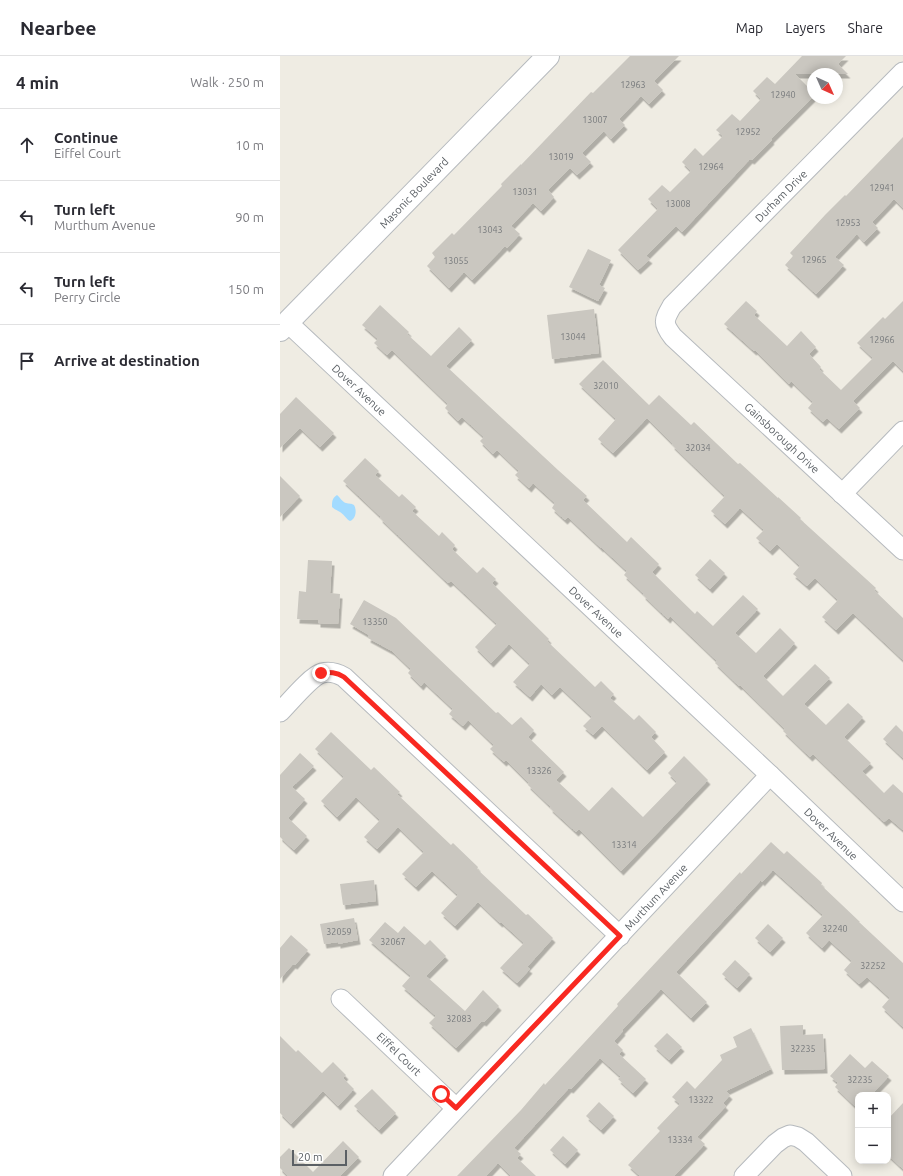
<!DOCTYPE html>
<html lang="en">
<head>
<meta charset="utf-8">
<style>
  :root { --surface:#fff; --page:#f7f7f7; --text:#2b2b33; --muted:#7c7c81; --line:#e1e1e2 }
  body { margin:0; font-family:Ubuntu,sans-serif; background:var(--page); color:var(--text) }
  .controls { position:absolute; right:12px; bottom:12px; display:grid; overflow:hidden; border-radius:8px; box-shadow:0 2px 10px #0003 }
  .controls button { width:36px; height:36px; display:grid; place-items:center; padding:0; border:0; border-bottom:1px solid var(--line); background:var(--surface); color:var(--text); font:20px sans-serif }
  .compass { position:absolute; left:527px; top:12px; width:36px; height:36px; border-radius:50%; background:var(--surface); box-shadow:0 2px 10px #0003; rotate:135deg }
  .scale { position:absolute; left:12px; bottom:10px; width:55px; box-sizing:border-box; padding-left:4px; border:2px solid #5b6065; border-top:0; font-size:11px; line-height:14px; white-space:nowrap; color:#5b6065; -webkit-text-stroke:3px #fff; paint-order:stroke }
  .stop { position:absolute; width:12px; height:12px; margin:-9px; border:3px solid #f82921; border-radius:50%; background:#fff }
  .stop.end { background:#f82921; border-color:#fff; box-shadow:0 1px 4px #0008 }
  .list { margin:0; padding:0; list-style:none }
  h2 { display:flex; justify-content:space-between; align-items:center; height:52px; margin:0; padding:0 16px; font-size:17px }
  h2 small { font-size:13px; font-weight:400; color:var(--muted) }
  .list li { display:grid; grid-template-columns:26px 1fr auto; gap:12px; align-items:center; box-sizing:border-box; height:72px; padding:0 16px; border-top:1px solid var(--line) }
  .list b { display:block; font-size:15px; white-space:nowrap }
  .list p { margin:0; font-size:13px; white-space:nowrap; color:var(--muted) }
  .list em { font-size:13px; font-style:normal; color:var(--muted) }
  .icon { flex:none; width:22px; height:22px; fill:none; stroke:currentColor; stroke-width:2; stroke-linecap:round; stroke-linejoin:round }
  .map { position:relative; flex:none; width:623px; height:1120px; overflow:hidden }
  header { display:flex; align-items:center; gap:24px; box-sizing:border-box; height:56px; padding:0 20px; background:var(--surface); border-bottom:1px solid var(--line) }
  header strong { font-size:19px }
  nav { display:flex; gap:22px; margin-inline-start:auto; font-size:14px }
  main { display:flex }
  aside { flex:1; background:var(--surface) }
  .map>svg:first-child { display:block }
  .water { fill:#a3dbff }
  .building { fill:#cac7c0; filter:url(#shadow) }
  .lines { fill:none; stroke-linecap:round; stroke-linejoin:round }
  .minor-casing { stroke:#b6babe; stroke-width:21 }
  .tertiary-casing { stroke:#b6babe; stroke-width:24 }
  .minor { stroke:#fff; stroke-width:19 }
  .tertiary { stroke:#fff; stroke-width:22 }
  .route { stroke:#f82921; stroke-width:5 }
  .labels { text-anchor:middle; stroke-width:3.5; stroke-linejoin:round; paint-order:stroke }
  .number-label { font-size:9px; fill:#777a7c }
  .street-label { font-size:11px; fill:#5b6065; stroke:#fff }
</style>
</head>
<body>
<header>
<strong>Nearbee</strong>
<nav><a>Map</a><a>Layers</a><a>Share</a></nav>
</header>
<main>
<aside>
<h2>4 min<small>Walk · 250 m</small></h2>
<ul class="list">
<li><svg class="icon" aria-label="ahead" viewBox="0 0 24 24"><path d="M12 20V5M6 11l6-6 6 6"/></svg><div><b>Continue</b><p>Eiffel Court</p></div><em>10 m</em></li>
<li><svg class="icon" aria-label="left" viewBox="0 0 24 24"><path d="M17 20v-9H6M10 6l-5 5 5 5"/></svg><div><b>Turn left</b><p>Murthum Avenue</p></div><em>90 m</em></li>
<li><svg class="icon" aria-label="left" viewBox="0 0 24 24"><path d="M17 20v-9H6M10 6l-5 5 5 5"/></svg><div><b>Turn left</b><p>Perry Circle</p></div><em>150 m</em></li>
<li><svg class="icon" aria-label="arrive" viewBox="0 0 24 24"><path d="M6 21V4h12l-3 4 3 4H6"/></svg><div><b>Arrive at destination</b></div></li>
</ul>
</aside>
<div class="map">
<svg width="623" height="1120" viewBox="0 0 623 1120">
  <defs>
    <filter id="shadow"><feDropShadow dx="2.5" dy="4.5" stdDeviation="0" flood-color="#0004"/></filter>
  </defs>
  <rect width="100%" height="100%" fill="#efece3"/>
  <path class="water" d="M57,439C60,441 62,446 66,447C69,448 71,447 74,449C77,454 76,463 70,465C66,463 65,459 60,456C57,454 55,454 52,451C52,446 52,442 57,439Z"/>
  <g class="building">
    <path d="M350,0H399L374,25L383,34L369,48L361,40L339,63L345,69L331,83L324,75L302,97L311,106L297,119L290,112L268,134L274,141L261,155L253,147L231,170L240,178L227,192L225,190L192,224L184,216L169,232L147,210L155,201L152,197L172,177L174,179L222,130L221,128L241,108V109L311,36L313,37Z"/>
    <path d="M522,0H566L558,8L568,18H515L533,36V41L491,83L492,84L472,104L470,103L402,176L396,170L366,200L370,203L358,214L338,194L378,153L368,143L382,129L390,136L411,115L402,106L415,92L423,100L443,80L436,74L452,58L460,65L481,43L473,35L487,21L495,28Z"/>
    <path d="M623,81V152L614,143L592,166L598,172L584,186L577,178L555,201L564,209L536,238L505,209L513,200L510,197L545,159L565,139L566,140Z"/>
    <path d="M308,193L331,204L319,229L325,232L318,245L289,231Z"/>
    <path d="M466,245L477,255L474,259L507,290L521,275L536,291L529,298L541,311L539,313L561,334L593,302L577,287L603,261L605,263L623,245V315L613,305L573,345L580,352L559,373L547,362L543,366L528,352L533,346L511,325L509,328L475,294L474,295L444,268Z"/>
    <path d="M100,249L129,276L127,278L151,300L179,271L192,284L166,310L278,414L307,440L303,444L347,486L351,481L379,508L372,516L415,558L417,555L433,570L463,539L478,553L455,577L476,597L500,572L515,587L483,620L503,640L535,608L550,622L524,648L546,669L568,647L583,661L564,681L591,707L582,715L604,737L613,728L623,737V774L609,762L604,766L533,698L530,701L503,675L505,673L460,629L459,630L435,607L437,605L390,560L388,563L363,539L364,538L344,519L347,515L321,491V492L288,461L285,464L272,452L275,447L253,427L249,432L235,419L239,415L217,394L213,398L200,385L204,381L182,361L178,365L165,352L168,348L112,294L107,299L94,287L98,283L82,269Z"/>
    <path d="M314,253L319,297L272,303L267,259Z"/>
    <path d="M323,304L369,349L379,339L411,369L414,366L458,408L460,407L498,442V441L521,462L520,463L596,532L594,534L623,562V604L573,557L556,574L542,561L558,544L535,522L527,530L513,518L520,510L497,488L490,495L476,482L484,474L460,452L445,468L431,455L445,440L392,389L393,388L367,362L333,397L318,383L336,363L299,328Z"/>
    <path d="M16,341L54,377L40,391L20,372L0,392V358Z"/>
    <path d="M85,402L99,415L95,419L119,441L122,438L136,451L132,455L159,480L162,476L175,489L172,493L197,517L203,511L216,523L212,527L269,583L267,585L315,631L321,625L334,638L330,642L354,664L359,659L376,676L371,681L385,696L367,714L322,670L313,679L303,670L312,661L280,631L272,639L261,628L250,641L233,626L250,608L229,588L211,607L195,591L217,568L171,525L168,527L100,462L101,461L63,425Z"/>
    <path d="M0,420L20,440L0,461Z"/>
    <path d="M430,503L445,517L430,533L415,519Z"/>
    <path d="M28,504L52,505L50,537L60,538L58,568L38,567V564L17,563L19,535L26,536Z"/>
    <path d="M84,544L116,562L216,657L218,656L232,669L241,661L254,674L248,681L284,716L276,724L309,755L332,731L363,761L397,726L388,717L404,700L428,724L341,815L299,773L296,776L270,752L271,751L248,729L249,727L226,704L224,706L210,693L214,689L188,664L183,670L169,658L173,653L144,626L141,630L128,617L131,613L112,595L88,582L89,579L70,568Z"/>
    <path d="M616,669L623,676V702L603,683Z"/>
    <path d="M51,676L91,714L94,711L120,736L117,738L171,789L173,787L198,811L197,813L246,859L248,858L273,882L247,911L250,913L237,927L220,912L244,887L221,866L220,867L198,846L175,870L161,857L178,839L152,815L136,831L122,818L144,796L118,771L97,793L84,781L100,764L76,741L57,761L41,745L64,721L35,693Z"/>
    <path d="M20,697L34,710L12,731L25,743L8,762L27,780L14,794L0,781V719Z"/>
    <path d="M491,786L504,798L507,795L542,827L541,829L580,866H579L623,907V971L602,951L610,942L587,921L579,928L564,914L572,905L549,884L542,892L526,877L543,859L493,814L482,826L481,824L396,916L427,946L411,962L381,933L342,974L343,975L334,985L343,994L339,998L366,1023L353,1037L338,1023L341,1021L320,1002L291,1033L289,1032L234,1092L241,1098L237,1102L256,1120H231L218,1107L206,1120H177L241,1054L264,1027L265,1029L304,987L338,950L337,948L460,816L461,818Z"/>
    <path d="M94,824L96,845L63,849L60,828Z"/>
    <path d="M74,862L78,884L58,888V886L44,888L40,868Z"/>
    <path d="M105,866L118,877L124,870L145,889L150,884L166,900L146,920L185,955L203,934L219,950L204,966L202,965L176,992L149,967L156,960L122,930L131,920L89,884Z"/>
    <path d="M488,868L503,882L490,896L475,882Z"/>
    <path d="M11,879L28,894L15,909L13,908L0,923V892Z"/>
    <path d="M455,904L470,918L457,932L442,918Z"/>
    <path d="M523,969V979L543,978L545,1013L502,1014L500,970Z"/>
    <path d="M471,972L491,1013L446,1035L450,1039L443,1047L446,1050L417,1081L425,1088L394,1120H360L348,1109L380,1075L377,1072L400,1048L392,1041L407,1025L415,1033L442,1004L440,999L457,991L453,981Z"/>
    <path d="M387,977L402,991L389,1004L374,990Z"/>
    <path d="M0,980L16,996L18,994L42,1017L53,1006L66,1019L63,1022L74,1033L58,1050L43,1035L11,1068L0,1057Z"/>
    <path d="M570,998L585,1012L592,1005L609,1020L591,1039H578V1053L555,1031L558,1027L550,1020Z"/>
    <path d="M92,1033L116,1057L99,1074L74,1050Z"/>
    <path d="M319,1046L334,1060L321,1074L306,1060Z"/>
    <path d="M623,1047V1113L608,1099V1063Z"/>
    <path d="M283,1080L298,1094L285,1108L270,1094Z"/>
    <path d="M63,1085L79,1101L60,1120H8L0,1112V1101L9,1092L33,1116Z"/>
  </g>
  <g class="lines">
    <defs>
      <g id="minor">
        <path d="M623,16L392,250C384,264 382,267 393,281L623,494"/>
        <path d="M7,266L490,719L623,846"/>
        <path d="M562,438L623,375"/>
        <path d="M0,656C9,647 31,620 42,617C50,615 57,617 64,621L340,880"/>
        <path d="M61,943L176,1052"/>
        <path d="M113,1120L490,719"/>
        <path d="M464,1120L495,1088L503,1082L510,1079L518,1081L526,1086L562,1120"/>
      </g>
      <path id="tertiary" d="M0,274L268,0"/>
    </defs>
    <use href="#minor" class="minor-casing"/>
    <use href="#tertiary" class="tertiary-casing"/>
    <use href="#minor" class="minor"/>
    <use href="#tertiary" class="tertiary"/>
  </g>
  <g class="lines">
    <path class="route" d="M41,617C50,616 56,616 64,621L340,880L176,1052L161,1038"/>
  </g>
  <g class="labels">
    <g class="number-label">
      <text x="353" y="32">12963</text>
      <text x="503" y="42">12940</text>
      <text x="315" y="67">13007</text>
      <text x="468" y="79">12952</text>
      <text x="281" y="104">13019</text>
      <text x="431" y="114">12964</text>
      <text x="602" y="135">12941</text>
      <text x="245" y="139">13031</text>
      <text x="398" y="151">13008</text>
      <text x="568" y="170">12953</text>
      <text x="210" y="177">13043</text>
      <text x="534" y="207">12965</text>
      <text x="176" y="208">13055</text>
      <text x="293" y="284">13044</text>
      <text x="602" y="287">12966</text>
      <text x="326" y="333">32010</text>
      <text x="418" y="395">32034</text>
      <text x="95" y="569">13350</text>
      <text x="259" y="718">13326</text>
      <text x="344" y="792">13314</text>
      <text x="555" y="876">32240</text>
      <text x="59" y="879">32059</text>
      <text x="113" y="889">32067</text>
      <text x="593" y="913">32252</text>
      <text x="179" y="966">32083</text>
      <text x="523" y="996">32235</text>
      <text x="580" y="1027">32235</text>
      <text x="421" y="1047">13322</text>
      <text x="400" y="1087">13334</text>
    </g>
    <g class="street-label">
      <text transform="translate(134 137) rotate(-46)" y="4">Masonic Boulevard</text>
      <text transform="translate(501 140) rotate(-45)" y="4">Durham Drive</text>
      <text transform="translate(79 334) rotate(43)" y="4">Dover Avenue</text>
      <text transform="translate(502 382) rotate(43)" y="4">Gainsborough Drive</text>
      <text transform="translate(316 556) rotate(43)" y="4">Dover Avenue</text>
      <text transform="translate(551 778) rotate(44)" y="4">Dover Avenue</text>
      <text transform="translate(376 841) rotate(-47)" y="4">Murthum Avenue</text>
      <text transform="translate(119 998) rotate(44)" y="4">Eiffel Court</text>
    </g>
  </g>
</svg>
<div class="controls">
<button>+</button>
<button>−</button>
</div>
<svg class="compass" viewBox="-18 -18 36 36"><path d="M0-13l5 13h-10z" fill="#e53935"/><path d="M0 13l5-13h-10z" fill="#7c7c81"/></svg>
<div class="scale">20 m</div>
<div class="stop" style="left:161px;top:1038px"></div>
<div class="stop end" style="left:41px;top:617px"></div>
</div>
</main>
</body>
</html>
